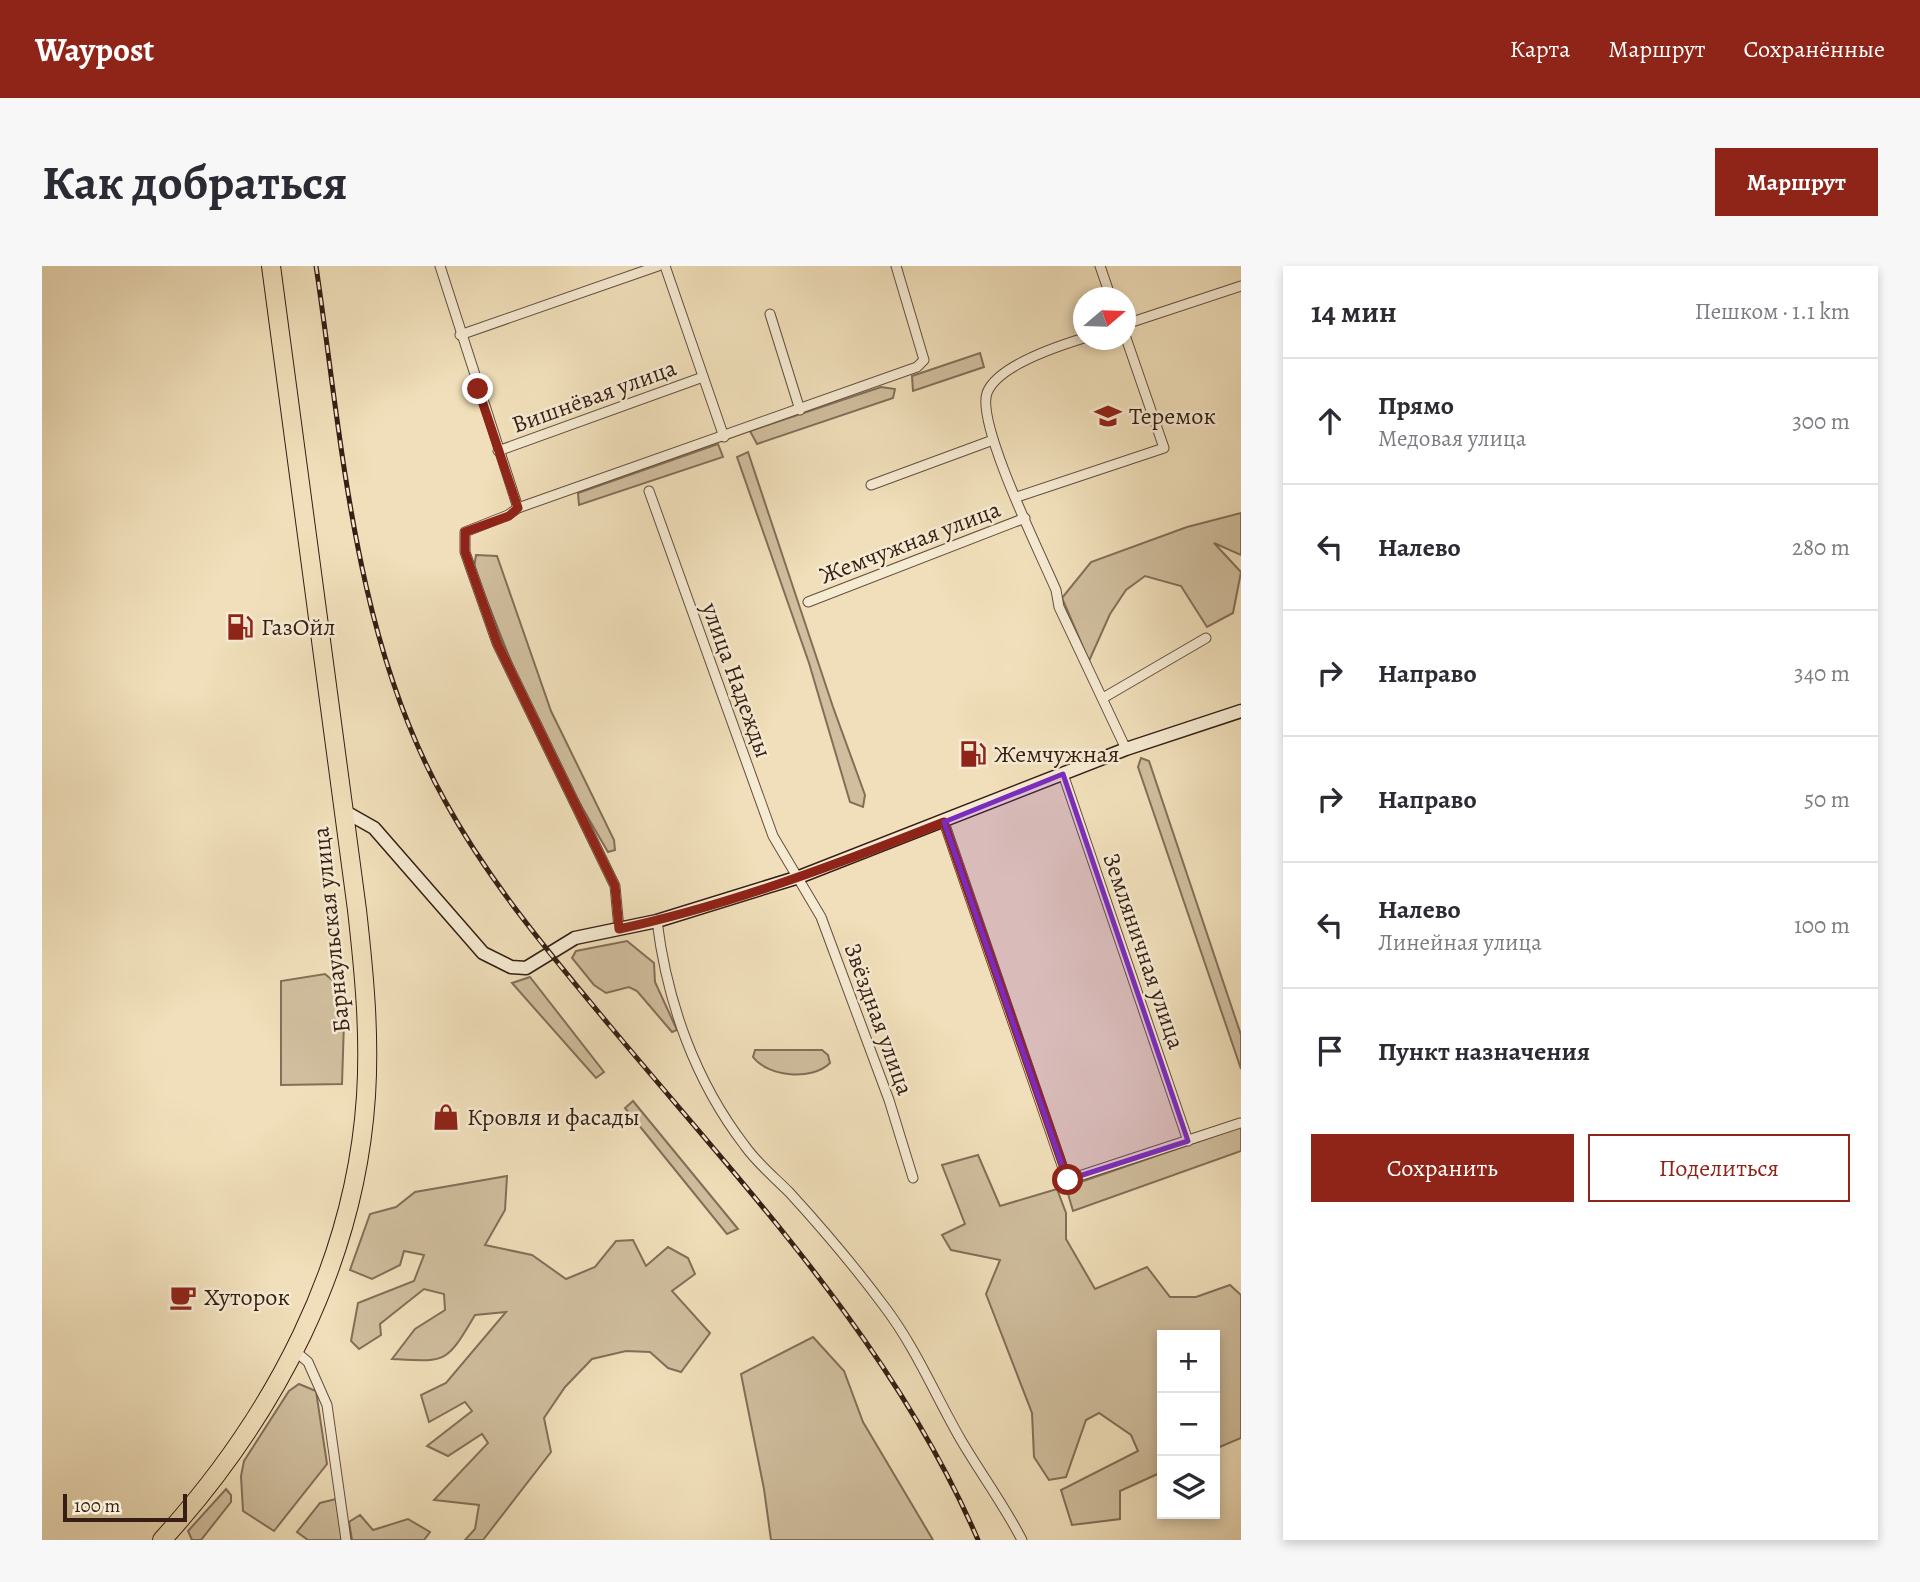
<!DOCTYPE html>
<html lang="ru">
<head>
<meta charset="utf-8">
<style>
  :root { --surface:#fff; --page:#f7f7f7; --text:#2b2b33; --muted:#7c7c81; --line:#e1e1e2; --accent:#8f2418 }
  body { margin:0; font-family:Alegreya,serif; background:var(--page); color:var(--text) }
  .controls { position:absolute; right:21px; bottom:21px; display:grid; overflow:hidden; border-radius:0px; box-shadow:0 4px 10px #0003 }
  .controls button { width:63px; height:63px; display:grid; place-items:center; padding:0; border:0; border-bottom:2px solid var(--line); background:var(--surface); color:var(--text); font:35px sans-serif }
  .compass { position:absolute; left:1031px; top:21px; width:63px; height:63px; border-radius:50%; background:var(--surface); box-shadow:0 4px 10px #0003; rotate:71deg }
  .scale { position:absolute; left:21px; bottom:18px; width:124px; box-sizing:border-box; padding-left:7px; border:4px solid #361e14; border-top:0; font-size:19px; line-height:24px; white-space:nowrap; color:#361e14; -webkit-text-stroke:5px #f5ead2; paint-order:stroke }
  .stop { position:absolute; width:21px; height:21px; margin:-16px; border:5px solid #8f2418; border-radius:50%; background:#fff }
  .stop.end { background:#8f2418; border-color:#fff; box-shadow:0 2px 7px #0008 }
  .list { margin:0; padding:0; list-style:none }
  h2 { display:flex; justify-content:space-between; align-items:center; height:91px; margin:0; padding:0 28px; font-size:30px }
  h2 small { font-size:23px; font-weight:400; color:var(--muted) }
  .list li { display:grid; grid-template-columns:46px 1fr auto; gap:21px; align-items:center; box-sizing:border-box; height:126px; padding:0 28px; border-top:2px solid var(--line) }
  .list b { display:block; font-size:26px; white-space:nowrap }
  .list p { margin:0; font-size:23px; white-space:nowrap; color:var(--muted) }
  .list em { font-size:23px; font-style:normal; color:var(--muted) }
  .actions { display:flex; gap:14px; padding:21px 28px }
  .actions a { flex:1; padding:16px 0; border:2px solid var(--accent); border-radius:0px; text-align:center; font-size:24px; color:var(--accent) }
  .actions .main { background:var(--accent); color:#fff }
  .icon { flex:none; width:38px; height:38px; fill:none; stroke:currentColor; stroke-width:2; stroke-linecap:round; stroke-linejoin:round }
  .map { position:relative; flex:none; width:1199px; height:1274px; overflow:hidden; border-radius:0px }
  header { display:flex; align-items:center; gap:42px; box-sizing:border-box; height:98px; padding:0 35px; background:var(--accent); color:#fff }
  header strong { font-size:33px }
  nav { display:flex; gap:38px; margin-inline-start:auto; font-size:24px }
  .intro { display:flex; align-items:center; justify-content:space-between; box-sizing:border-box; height:168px; padding:0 42px }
  h1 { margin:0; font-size:49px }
  .button { padding:18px 32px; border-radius:0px; background:var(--accent); color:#fff; font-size:24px; font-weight:700 }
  main { display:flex; gap:42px; padding:0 42px }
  aside { flex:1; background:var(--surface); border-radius:0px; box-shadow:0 4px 10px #0003 }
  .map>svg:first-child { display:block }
  .green { fill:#d0be9e; stroke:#836e59; stroke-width:2 }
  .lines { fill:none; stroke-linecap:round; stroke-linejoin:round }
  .street-casing { stroke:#644e3e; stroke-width:11 }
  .secondary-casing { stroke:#361e14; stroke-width:15 }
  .highway-casing { stroke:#361e14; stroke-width:20 }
  .street { stroke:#f5ead2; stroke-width:9 }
  .secondary { stroke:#f5ead2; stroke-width:12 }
  .highway { stroke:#f0dfba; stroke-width:18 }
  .rail-casing { stroke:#361e14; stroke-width:5 }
  .rail { stroke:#f5ead2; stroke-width:2.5; stroke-dasharray:8; stroke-linecap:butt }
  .route { stroke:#8f2418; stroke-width:9 }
  .marked { fill:#7b2cbf; fill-opacity:0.2; stroke:#7b2cbf; stroke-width:5; stroke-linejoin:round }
  .labels { text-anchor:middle; stroke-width:5; stroke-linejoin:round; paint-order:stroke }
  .street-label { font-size:24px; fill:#361e14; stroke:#f5ead2 }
  .poi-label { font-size:24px; fill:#361e14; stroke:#f5ead2; text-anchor:start }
</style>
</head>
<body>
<header>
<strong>Waypost</strong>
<nav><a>Карта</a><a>Маршрут</a><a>Сохранённые</a></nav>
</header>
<div class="intro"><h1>Как добраться</h1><a class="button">Маршрут</a></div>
<main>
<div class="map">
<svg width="1199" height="1274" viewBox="0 0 1199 1274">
  <rect width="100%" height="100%" fill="#f0dfba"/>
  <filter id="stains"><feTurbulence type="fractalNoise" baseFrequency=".00286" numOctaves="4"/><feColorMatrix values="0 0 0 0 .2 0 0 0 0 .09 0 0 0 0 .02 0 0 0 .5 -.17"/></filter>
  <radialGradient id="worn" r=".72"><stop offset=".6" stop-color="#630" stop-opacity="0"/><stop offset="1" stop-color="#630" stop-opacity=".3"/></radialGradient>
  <g class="green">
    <path d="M938,87L942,101L871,125L870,110Z"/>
    <path d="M839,121L853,123L851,132L715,178L708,165Z"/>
    <path d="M676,178L681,191L537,239L536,227Z"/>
    <path d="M706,186L791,441L823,529L821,541L808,536L767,397L695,191Z"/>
    <path d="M1199,247V289L1172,277L1199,306L1191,347L1165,361L1139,320L1103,310L1084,324L1068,348L1047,395L1020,332L1049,296L1145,261Z"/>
    <path d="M434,289L455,290L509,445L572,574L573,584L566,586L498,469L432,302Z"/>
    <path d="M1099,492L1107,495L1199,769V803L1096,501Z"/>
    <path d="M585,675L612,697L613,716L635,764L630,766L595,725L587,721L564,727L552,719L530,692L534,685Z"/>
    <path d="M283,708L303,725L300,818L239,819V715Z"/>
    <path d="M488,711L562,806L554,812L470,717Z"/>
    <path d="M713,784H780L786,789L788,797C770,815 726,811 711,791Z"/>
    <path d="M591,835L696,963L685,968L583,842Z"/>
    <path d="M1199,861V885L1031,945L1024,921Z"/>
    <path d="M936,889L958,940L1015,923L1024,947V973L1053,1023L1105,1001L1128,1031H1154L1188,1019L1199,1029V1172L1173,1183V1069H1120V1206L1078,1225V1253L1030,1259L1019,1224L1096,1185L1089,1169L1057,1147L1044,1154L1024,1211L1007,1214L992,1191L990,1147L944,1028L958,994L909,984L900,969L923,958L900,899Z"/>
    <path d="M465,910L463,944L443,979L490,989L524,1013L553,1001L574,975L591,974L604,1000L626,981L646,992L653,1008L630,1025L668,1067L639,1106L626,1102L608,1086L584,1085L550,1093L523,1121L502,1152L509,1186L441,1274H423L433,1263L437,1239L392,1234L446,1177L440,1168L406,1190L385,1180L430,1145L423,1136L387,1156L379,1129L404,1117L464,1046L433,1049C404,1098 405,1096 350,1093L373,1063L403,1044L402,1028L382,1023L338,1058L339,1069L317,1083L309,1075L316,1037L372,1015L382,989L362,985L358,999L330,1013L308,1004L328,948L354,941L373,926Z"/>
    <path d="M771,1071L802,1105L821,1156L891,1274H729L722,1223L699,1108Z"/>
    <path d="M257,1118L274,1125L285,1198L232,1265L201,1245L199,1210L202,1195L247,1125Z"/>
    <path d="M184,1223L189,1229V1236L159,1274H150L146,1265Z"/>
    <path d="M294,1233L300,1274H266L255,1266L278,1237Z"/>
    <path d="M318,1249L331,1264L366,1253L388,1266L382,1274H310L307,1256Z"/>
  </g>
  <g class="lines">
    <defs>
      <g id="street">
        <path d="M398,0L476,242"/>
        <path d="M623,0L682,171"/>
        <path d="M1058,0L1069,32"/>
        <path d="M728,48L758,144"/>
        <path d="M1084,58L1199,20"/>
        <path d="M418,69L616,0"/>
        <path d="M1042,72C1016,80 955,100 945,127C934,158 999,289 1014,324L1017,341L1084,483"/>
        <path d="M456,185L661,111"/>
        <path d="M829,219L951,174"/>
        <path d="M607,225L731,570L779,651L847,834L871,912"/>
        <path d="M975,231L1122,182L1084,72"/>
        <path d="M766,336L983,252"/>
        <path d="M1061,432L1164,372"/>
        <path d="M1021,508L1146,875"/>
        <path d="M902,556L1025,914L1198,857"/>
        <path d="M615,655C625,736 653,815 703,880C715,897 732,911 747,926C780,962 813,1001 842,1040C874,1082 893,1129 919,1174C939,1208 962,1239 980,1274"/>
        <path d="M577,663L573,620L455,377L423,286V266L466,249L476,242L875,101L882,94L854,0"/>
        <path d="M253,1085L266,1096L285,1139L304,1274"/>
      </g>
      <path id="secondary" d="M302,545L332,562L441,687L469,701L484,702L533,672L615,655L757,611L1084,483L1199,445"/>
      <path id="highway" d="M120,1274C232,1151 313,998 324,830C328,767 322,706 315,644L229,0"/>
    </defs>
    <use href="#street" class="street-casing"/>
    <use href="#secondary" class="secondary-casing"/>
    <use href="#highway" class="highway-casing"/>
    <use href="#street" class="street"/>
    <use href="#secondary" class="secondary"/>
    <use href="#highway" class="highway"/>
    <defs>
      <path id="rail" d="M274,0C301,181 312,372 403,535C448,617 508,688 568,760C703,922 852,1078 936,1274"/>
    </defs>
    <use href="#rail" class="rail-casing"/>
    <use href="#rail" class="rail"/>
  </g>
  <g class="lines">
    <path class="route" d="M436,123L476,242L467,250L423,266V286L455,377L573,620L577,663C688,639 796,598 902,556L1026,914"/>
  </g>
  <path class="marked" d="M1021,508L1146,875L1025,914L902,556Z"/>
  <defs>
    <symbol id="school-bare" viewBox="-9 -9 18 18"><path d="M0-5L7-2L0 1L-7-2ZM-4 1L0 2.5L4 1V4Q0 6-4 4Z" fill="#8f2418" stroke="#f5ead2" stroke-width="2.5" paint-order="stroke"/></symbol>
    <symbol id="fuel-bare" viewBox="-9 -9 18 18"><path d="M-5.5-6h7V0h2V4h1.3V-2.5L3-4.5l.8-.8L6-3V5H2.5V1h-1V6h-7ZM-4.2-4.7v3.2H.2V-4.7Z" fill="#8f2418" stroke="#f5ead2" stroke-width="2.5" paint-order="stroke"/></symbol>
    <symbol id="shop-bare" viewBox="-9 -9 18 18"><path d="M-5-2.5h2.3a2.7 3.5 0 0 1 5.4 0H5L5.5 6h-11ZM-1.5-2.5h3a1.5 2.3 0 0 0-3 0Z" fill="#8f2418" stroke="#f5ead2" stroke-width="2.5" paint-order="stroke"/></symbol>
    <symbol id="cafe-bare" viewBox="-9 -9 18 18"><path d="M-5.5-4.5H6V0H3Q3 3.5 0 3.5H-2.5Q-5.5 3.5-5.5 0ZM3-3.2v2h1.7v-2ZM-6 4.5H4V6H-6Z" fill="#8f2418" stroke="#f5ead2" stroke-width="2.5" paint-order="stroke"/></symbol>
  </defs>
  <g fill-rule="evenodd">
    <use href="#school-bare" x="1047" y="131" width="38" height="38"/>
    <use href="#fuel-bare" x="179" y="342" width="38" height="38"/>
    <use href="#fuel-bare" x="912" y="469" width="38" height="38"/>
    <use href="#shop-bare" x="385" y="832" width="38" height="38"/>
    <use href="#cafe-bare" x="122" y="1012" width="38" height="38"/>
  </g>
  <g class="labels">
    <g class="street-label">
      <text transform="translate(552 130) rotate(-20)" y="8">Вишнёвая улица</text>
      <text transform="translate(868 276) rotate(-21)" y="8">Жемчужная улица</text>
      <text transform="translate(695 414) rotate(70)" y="8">улица Надежды</text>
      <text transform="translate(289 664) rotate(-96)" y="8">Барнаульская улица</text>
      <text transform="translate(1102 685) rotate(71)" y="8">Земляничная улица</text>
      <text transform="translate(837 753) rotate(70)" y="8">Звёздная улица</text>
    </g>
    <g class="poi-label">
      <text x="1087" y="158">Теремок</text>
      <text x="219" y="369">ГазОйл</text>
      <text x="952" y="496">Жемчужная</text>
      <text x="425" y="859">Кровля и фасады</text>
      <text x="162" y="1039">Хуторок</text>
    </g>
  </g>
  <rect width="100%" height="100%" filter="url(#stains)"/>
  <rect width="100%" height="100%" fill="url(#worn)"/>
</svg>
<div class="controls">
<button>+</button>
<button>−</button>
<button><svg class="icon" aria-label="layers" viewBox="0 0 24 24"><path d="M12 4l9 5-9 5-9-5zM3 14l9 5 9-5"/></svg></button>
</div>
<svg class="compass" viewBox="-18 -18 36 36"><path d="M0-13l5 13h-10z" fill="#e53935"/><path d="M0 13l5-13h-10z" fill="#7c7c81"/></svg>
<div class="scale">100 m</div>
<div class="stop" style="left:1026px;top:914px"></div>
<div class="stop end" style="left:436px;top:123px"></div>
</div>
<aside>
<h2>14 мин<small>Пешком · 1.1 km</small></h2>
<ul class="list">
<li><svg class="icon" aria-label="ahead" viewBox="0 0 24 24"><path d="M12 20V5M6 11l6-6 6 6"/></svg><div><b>Прямо</b><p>Медовая улица</p></div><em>300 m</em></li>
<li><svg class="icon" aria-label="left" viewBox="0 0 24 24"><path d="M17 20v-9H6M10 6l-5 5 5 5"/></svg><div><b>Налево</b></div><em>280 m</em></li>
<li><svg class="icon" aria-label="right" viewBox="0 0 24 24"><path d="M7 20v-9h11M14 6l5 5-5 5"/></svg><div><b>Направо</b></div><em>340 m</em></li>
<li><svg class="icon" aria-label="right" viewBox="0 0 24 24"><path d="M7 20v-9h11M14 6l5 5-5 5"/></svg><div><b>Направо</b></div><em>50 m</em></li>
<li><svg class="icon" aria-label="left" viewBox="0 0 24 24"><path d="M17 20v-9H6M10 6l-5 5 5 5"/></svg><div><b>Налево</b><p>Линейная улица</p></div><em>100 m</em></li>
<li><svg class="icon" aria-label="arrive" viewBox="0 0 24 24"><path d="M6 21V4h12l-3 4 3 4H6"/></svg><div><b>Пункт назначения</b></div></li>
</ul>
<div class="actions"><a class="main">Сохранить</a><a>Поделиться</a></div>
</aside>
</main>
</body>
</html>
